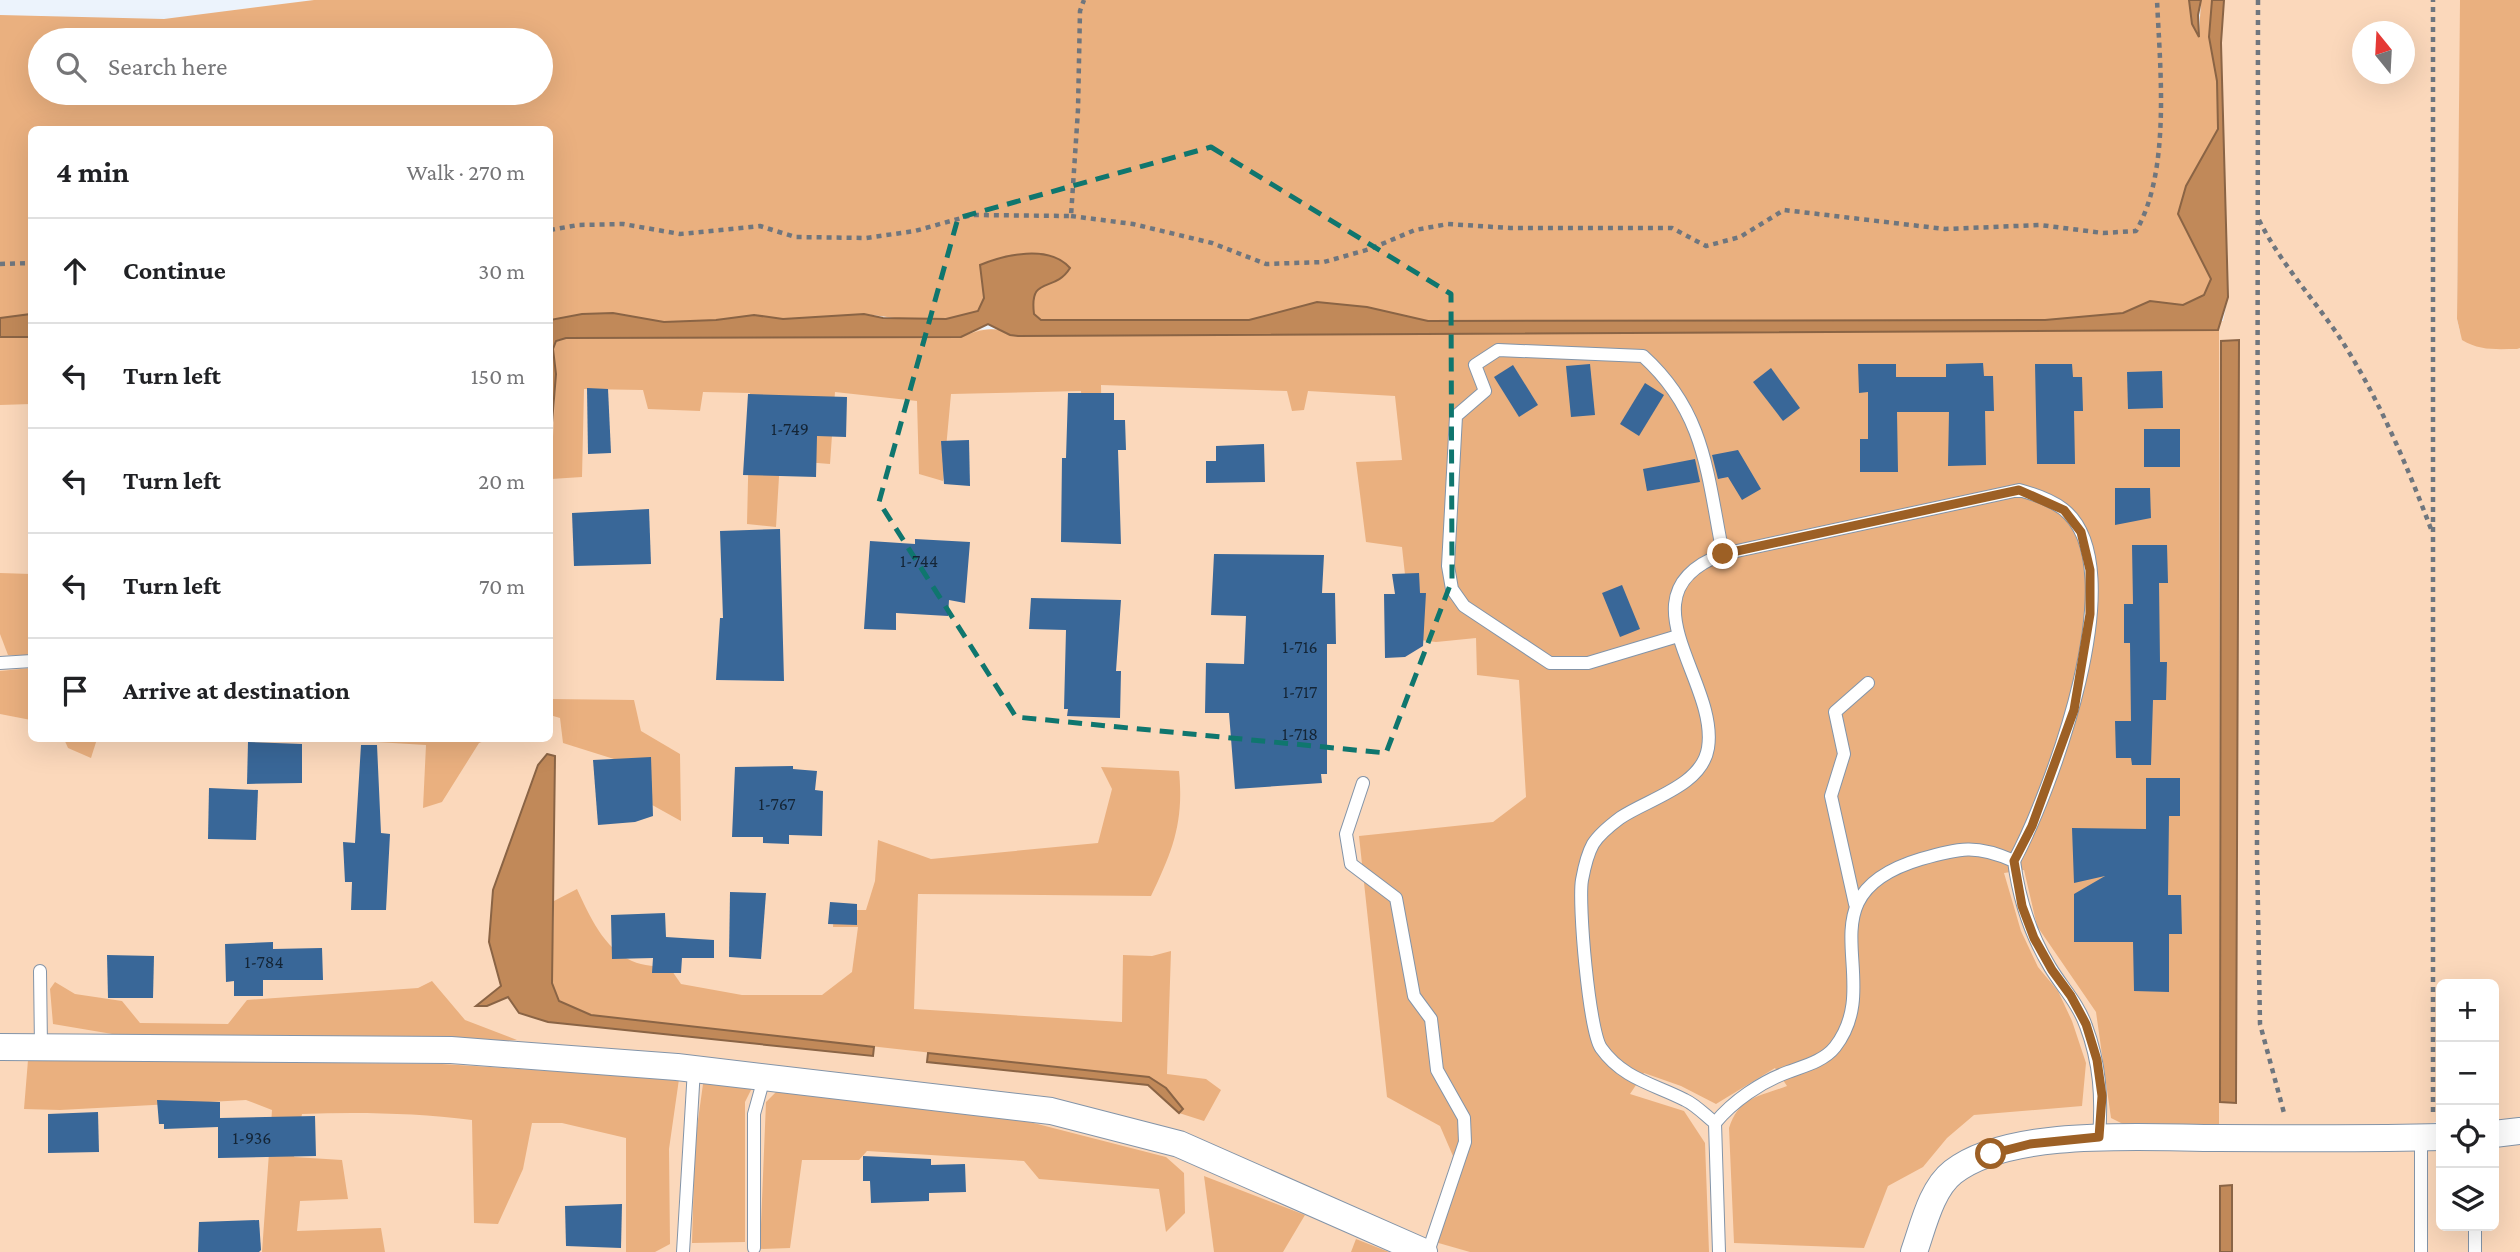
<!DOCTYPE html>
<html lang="en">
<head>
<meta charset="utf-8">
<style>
  :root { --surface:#fff; --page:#f6f6f6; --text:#202124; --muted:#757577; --line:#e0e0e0 }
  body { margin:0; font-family:"Crimson Pro",serif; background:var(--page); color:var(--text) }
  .controls { position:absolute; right:21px; bottom:21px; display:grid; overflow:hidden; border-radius:10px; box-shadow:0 7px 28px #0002 }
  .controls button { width:63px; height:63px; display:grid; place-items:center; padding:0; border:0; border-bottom:2px solid var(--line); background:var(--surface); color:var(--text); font:35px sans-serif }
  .compass { position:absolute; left:2352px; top:21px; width:63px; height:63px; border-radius:50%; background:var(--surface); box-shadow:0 7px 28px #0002; rotate:342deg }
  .stop { position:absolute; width:21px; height:21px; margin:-16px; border:5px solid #9d6025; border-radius:50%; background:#fff }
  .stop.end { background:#9d6025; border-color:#fff; box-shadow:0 2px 7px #0008 }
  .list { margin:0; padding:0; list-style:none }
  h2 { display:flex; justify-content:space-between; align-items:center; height:91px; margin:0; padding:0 28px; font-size:30px }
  h2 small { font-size:23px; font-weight:400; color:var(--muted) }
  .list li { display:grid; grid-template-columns:46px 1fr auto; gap:21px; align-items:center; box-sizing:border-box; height:105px; padding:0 28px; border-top:2px solid var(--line) }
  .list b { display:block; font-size:26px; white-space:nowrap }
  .list em { font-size:23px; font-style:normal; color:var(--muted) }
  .icon { flex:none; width:38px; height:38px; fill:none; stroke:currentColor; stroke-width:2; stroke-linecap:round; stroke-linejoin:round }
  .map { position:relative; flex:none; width:2520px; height:1252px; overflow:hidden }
  .search { position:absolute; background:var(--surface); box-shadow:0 7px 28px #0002; left:28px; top:28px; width:525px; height:77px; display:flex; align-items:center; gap:18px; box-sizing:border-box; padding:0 24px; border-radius:38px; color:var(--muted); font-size:26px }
  .panel { position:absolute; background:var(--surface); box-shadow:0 7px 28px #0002; left:28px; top:126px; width:525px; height:616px; border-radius:10px }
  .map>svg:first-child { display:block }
  .green { fill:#fbd8bb; fill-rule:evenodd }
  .forest { fill:#eab07f; fill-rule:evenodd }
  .water { fill:#c18959; stroke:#8a6445; stroke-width:2 }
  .building { fill:#396798 }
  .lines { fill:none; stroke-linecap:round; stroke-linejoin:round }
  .lane-casing { stroke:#8394a8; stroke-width:14 }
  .street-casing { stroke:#8394a8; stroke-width:28 }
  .path { stroke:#6f767e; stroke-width:4.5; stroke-dasharray:5 5; stroke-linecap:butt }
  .lane { stroke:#fff; stroke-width:12 }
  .street { stroke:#fff; stroke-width:26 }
  .route { stroke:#9d6025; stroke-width:9 }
  .marked { fill:none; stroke:#0f766e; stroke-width:5; stroke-dasharray:14 9; stroke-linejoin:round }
  .labels { text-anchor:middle; stroke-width:5; stroke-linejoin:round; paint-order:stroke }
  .number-label { font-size:18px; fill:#142536 }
</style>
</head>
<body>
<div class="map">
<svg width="2520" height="1252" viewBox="0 0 2520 1252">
  <rect width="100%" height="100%" fill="#ecf3fc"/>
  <path class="green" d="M2224,0H2460V37L2520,40V1252H0V330H31L32,738H550V330L1644,329L2223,321L2228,297L2221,43ZM2362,32H2404V74H2362ZM2460,62V332L2457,319ZM2239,340V341L2236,1102ZM2441,984H2494V1226H2441V1125H2425L2441,1121Z"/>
  <g class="forest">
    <path d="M314,0H2189L2192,24L2199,35L2201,0H2212L2209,37L2217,81L2218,129L2186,186L2211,279L2204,295L2183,305L2150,301L2123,313L2045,320L1428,321L1367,307L1317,302L1249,320H1041L1034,314L1032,297L1039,289L984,298L978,311L946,319L910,320L864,314L783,319L754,315L716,320L664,322L613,313L582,314L550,320V130H32L31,314L0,318V15L164,19ZM40,40H541V93H40Z"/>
    <path d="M2460,0H2520V348L2517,349C2496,349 2480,351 2462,340L2457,319Z"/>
    <path d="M2219,329V1126H2127L2111,1118L2096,1012L2037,926L2024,870L2004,873L2021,931L2038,967L2058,991L2072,1021L2086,1063L2082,1106L1974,1115L1947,1138L1923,1167L1888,1186L1864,1248L1734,1243L1729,1128C1739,1097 1758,1097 1787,1086L1775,1068L1716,1104L1681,1086L1644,1073L1630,1094L1684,1111L1705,1143L1709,1252H1470L1435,1242L1453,1156L1440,1126L1387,1097L1359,836L1493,822L1526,797L1519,680L1477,675L1476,638L1436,642L1412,639L1402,547L1366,542L1356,462L1402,460L1395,396L1308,391L1304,410L1292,411L1287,391L1101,385L1103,500L1085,505L1081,391L951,394L943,481L919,474L917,401L835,392L830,464L780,460L776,527L747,524L750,393L703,392L700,411L648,409L643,390L584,389L582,477L551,479L556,374L553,349L556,341L566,338L961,337C976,331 995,324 1010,335L1073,336Z"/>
    <path d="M0,337H31V404L0,405Z"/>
    <path d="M0,573L31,574V655H8L0,634Z"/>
    <path d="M31,668V720L0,714V671Z"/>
    <path d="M550,699L634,700L641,731L680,754L681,821L636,796L633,765L563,743L560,718L550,715Z"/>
    <path d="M64,739H97L91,758L68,748Z"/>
    <path d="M326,739L489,738V739L479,743L442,802L423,808L426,745Z"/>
    <path d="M1101,767L1179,771C1184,822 1173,850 1151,896L918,894L914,1009L1122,1022L1123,955L1152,956L1171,951L1167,1074L1206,1079L1221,1090L1204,1121L1179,1113L1183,1110L1149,1077L591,1015L559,1001L552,983L554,901L577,889C589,915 604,949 632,961C643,966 658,966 670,968L681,984L742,995H822L852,972L858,927H833L834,910H866L875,881L878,840L931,859L1098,843L1112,789Z"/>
    <path d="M432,981L465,1020L517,1040L464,1043L136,1038L53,1024L50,989L55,982L75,994L122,1001L140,1023L228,1024L247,1000L418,988Z"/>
    <path d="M28,1060L442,1064L679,1079L669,1149L670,1244L655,1252H626V1138L562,1123H532L523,1169L498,1224L474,1223L472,1120C415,1113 360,1112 302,1114L294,1157L342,1160L348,1199L300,1201L297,1231L381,1228L385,1252H262L272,1110L246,1100L60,1110L24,1109Z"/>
    <path d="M703,1084H754L745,1102V1242L692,1243L695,1142Z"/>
    <path d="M776,1092L1010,1117L1166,1157L1184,1173L1185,1213L1166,1232L1159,1189L1039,1179L1024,1161L867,1151L859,1160H802L790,1248L760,1249L766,1102Z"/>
    <path d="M1204,1176L1305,1215L1283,1252H1214Z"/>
    <path d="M1356,1239L1389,1252H1351Z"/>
  </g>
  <g class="water">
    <path d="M2189,0H2201L2198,15L2199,37L2192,24Z"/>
    <path d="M2212,0H2224L2221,43L2228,297L2218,330L1018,336L1010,335L988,324L961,337L566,338L556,341L553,349L556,374L552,423L550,711V320L582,314L613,313L664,322L716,320L754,315L783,319L864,314L883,318L946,319L978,311L984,298L980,265C1004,255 1049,244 1070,268C1054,294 1029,274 1034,314L1041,320H1249L1317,302L1367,307L1428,321L2045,320L2123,313L2150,301L2183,305L2204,295L2211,279L2178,214L2186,186L2218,129L2217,81L2209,37Z"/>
    <path d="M31,314V337H0V318Z"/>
    <path d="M2239,340L2236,1103L2220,1102L2221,341Z"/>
    <path d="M547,754L555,756L552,983L559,1001L591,1015L874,1047L873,1056L548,1022L519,1013L508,997L487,1006H476L501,986L489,942L493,890L538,765Z"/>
    <path d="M928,1053L1149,1077L1166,1088L1183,1109L1179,1113L1148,1085L927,1062Z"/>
    <path d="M2232,1185V1252H2220V1186Z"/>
  </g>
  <g class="building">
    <path d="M1983,363L1984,376H1993L1994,411H1985L1986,465L1948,466L1949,412H1897L1898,472H1860V439H1868V392L1859,393L1858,364H1896V377H1946V364Z"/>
    <path d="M1590,364L1595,415L1571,417L1566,366Z"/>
    <path d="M2035,364H2072L2073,377H2082L2083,411H2074L2075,464H2037Z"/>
    <path d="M1513,365L1538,405L1519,417L1494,377Z"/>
    <path d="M1771,368L1800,408L1783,421L1753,382Z"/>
    <path d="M2162,371L2163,408L2128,409L2127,372Z"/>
    <path d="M1645,383L1664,395L1639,436L1620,424Z"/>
    <path d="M587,388L608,389L611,453L588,454Z"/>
    <path d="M1068,393H1114V420H1125L1126,450H1118L1121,544L1061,542L1062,458H1066Z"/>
    <path d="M748,394L847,397L846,437L817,436L816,477L743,475Z"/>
    <rect x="2144" y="429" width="36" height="38"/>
    <path d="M969,440L970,486L944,484L941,441Z"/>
    <path d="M1264,444L1265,482L1206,483V461H1216V446Z"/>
    <path d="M1738,450L1761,489L1742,500L1728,477L1718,479L1712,455Z"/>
    <path d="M1695,459L1700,482L1647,491L1643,469Z"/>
    <path d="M2115,488H2150L2151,518L2115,525Z"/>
    <path d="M649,509L651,564L574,566L572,513Z"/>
    <path d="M780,529L784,681L716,680L720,618H723L720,531Z"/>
    <path d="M915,539L970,542L965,603L949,600L948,616L896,613V630L864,629L870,541L915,544Z"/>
    <path d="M2132,545H2167L2168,583H2159L2160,662H2167L2166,700H2153L2151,765H2132L2131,758H2116L2115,721H2131L2130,643H2124V604H2133Z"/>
    <path d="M1214,554L1324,555L1322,593H1335L1336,644H1327V774H1321L1322,783L1235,789L1229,713H1205L1206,663L1244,664L1246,616L1211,615Z"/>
    <path d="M1419,573L1420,593H1426L1423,646L1405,657L1385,658L1384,594H1395L1392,574Z"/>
    <path d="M1622,585L1640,629L1620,637L1602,593Z"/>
    <path d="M1031,598L1121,600L1116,671H1121L1120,718L1067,716L1068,709H1064L1066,630L1029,629Z"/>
    <path d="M248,742L302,744V783L247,784Z"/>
    <path d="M361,745H377L381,833L390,834L386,910H351L352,882H345L343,842L355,843Z"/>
    <path d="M651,757L653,816L635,822L598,825L593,760Z"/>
    <path d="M793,766V769L817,771L815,790L823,791L822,836L789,835V844L763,843V837H732L735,767Z"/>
    <path d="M2146,778H2180V816H2169L2168,895H2181L2182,934H2169V992L2134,991L2133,942H2074V894L2105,876L2074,883L2072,828L2146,829Z"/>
    <path d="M209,788L258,790L256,840L208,839Z"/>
    <path d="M730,892L766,893L761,959L729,957Z"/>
    <path d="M830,902L857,904V925L828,924Z"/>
    <path d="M665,913L666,937L714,940V958H682L681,973H652L653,958L612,959L611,915Z"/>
    <path d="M273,942V949L322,948L323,980H263V996H234V981L226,982L225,944Z"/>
    <path d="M107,955L154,956L153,998H108Z"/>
    <path d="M157,1100L220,1102V1118L315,1116L316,1156L218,1158V1127L164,1129V1124H159Z"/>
    <path d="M98,1112L99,1152L48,1153V1114Z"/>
    <path d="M863,1156L931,1159V1165L965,1164L966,1192L929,1193V1201L871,1203L870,1181H863Z"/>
    <path d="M622,1204L621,1248L566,1246L565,1206Z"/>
    <path d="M259,1220L261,1250L259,1252H198L199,1222Z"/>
  </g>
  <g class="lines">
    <defs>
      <g id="lane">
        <path d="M1678,636L1588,663H1550L1464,606L1452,589L1448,566L1456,416L1485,391L1475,365L1498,350L1643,356C1706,413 1707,475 1723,554"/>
        <path d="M0,663L32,661"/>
        <path d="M1363,783L1346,834L1351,864L1396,898L1414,996L1431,1019L1437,1070L1464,1118L1465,1142L1428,1252"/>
        <path d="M1855,904L1831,796L1844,754L1835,712L1868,683"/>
        <path d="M40,971L41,1047"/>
        <path d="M1715,1123C1733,1101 1761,1082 1788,1072C1804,1066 1824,1061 1835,1047C1888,979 1797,896 1921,859C1960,848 1976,844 2014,861C2019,899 2030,934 2050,967C2062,987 2078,1003 2086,1026C2100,1063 2102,1098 2099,1137"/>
        <path d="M2421,1138V1252"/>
        <path d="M2475,1226V1252"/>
        <path d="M754,1248V1114L764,1078"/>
        <path d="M683,1252L694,1069"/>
        <path d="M1719,1252L1715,1123C1706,1116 1696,1105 1685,1100C1654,1084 1623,1079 1601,1048C1589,1030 1578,903 1582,880C1584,869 1588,853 1593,844C1598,836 1612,824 1620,818C1648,799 1702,786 1708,748C1719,680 1618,593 1723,554L2019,490C2034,494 2051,500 2063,509C2137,566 2049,796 2014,861"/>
      </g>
      <g id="street">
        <path d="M0,1047L451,1050L677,1067L1051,1111L1179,1144L1424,1252"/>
        <path d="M2494,1134L2520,1131"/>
        <path d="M1914,1252C1923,1227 1931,1189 1953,1172C2011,1127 2147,1138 2218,1138C2293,1138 2367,1139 2441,1137"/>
      </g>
    </defs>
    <use href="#lane" class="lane-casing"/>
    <use href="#street" class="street-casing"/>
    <g class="path">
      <path d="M2258,0L2257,852L2260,1024L2284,1113"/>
      <path d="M1071,216L1133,224L1212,243L1266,264L1324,262L1370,249L1415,230L1448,224L1510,228H1672L1706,246L1740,237L1784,210L1945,229L2040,225L2103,233L2136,231C2171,171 2160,69 2157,0"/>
      <path d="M2259,220C2280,262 2311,296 2338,335C2377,394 2406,463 2431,529"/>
      <path d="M550,230L578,225L623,224L680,234L760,226L795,237L866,238L915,231L972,215L1071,216L1078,110L1080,11L1084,0"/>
      <path d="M0,264L32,263"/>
      <path d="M2433,1112V0"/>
    </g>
    <use href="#lane" class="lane"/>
    <use href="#street" class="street"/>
  </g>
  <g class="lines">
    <path class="route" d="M1723,554L2019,490L2064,510L2081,532L2090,570V614L2074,710L2032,826L2014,861L2022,906L2034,938L2052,970L2071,996L2086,1024L2097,1060L2102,1096L2099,1137L2030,1144L1991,1154"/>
  </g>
  <path class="marked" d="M1211,147L1451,294L1452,580L1386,753L1016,717L879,502L958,218Z"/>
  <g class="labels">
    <g class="number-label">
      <text x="790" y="435">1-749</text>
      <text x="919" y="567">1-744</text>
      <text x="1300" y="653">1-716</text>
      <text x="1300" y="698">1-717</text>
      <text x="1300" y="740">1-718</text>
      <text x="777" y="810">1-767</text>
      <text x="264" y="968">1-784</text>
      <text x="252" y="1144">1-936</text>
    </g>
  </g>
</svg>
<div class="controls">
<button>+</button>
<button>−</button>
<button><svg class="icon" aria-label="locate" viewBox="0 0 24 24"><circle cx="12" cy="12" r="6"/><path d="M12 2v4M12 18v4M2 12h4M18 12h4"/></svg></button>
<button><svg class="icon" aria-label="layers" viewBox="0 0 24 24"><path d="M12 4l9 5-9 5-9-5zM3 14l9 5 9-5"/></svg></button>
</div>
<svg class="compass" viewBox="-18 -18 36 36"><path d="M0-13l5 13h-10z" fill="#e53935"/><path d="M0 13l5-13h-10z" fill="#757577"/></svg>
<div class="stop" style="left:1991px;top:1154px"></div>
<div class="stop end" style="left:1723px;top:554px"></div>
<div class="search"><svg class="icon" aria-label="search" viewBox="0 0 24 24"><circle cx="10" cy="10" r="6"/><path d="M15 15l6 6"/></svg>Search here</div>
<section class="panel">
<h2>4 min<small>Walk · 270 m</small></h2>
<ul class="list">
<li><svg class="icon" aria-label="ahead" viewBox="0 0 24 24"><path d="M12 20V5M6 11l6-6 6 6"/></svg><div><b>Continue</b></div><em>30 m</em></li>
<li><svg class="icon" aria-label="left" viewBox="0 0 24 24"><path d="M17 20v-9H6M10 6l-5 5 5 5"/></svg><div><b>Turn left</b></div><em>150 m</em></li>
<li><svg class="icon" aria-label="left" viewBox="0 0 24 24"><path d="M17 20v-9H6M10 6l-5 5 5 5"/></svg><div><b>Turn left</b></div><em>20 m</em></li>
<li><svg class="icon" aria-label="left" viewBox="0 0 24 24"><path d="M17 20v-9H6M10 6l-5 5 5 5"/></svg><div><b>Turn left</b></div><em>70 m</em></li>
<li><svg class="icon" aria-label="arrive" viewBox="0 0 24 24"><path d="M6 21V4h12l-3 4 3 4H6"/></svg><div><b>Arrive at destination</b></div></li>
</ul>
</section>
</div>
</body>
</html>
